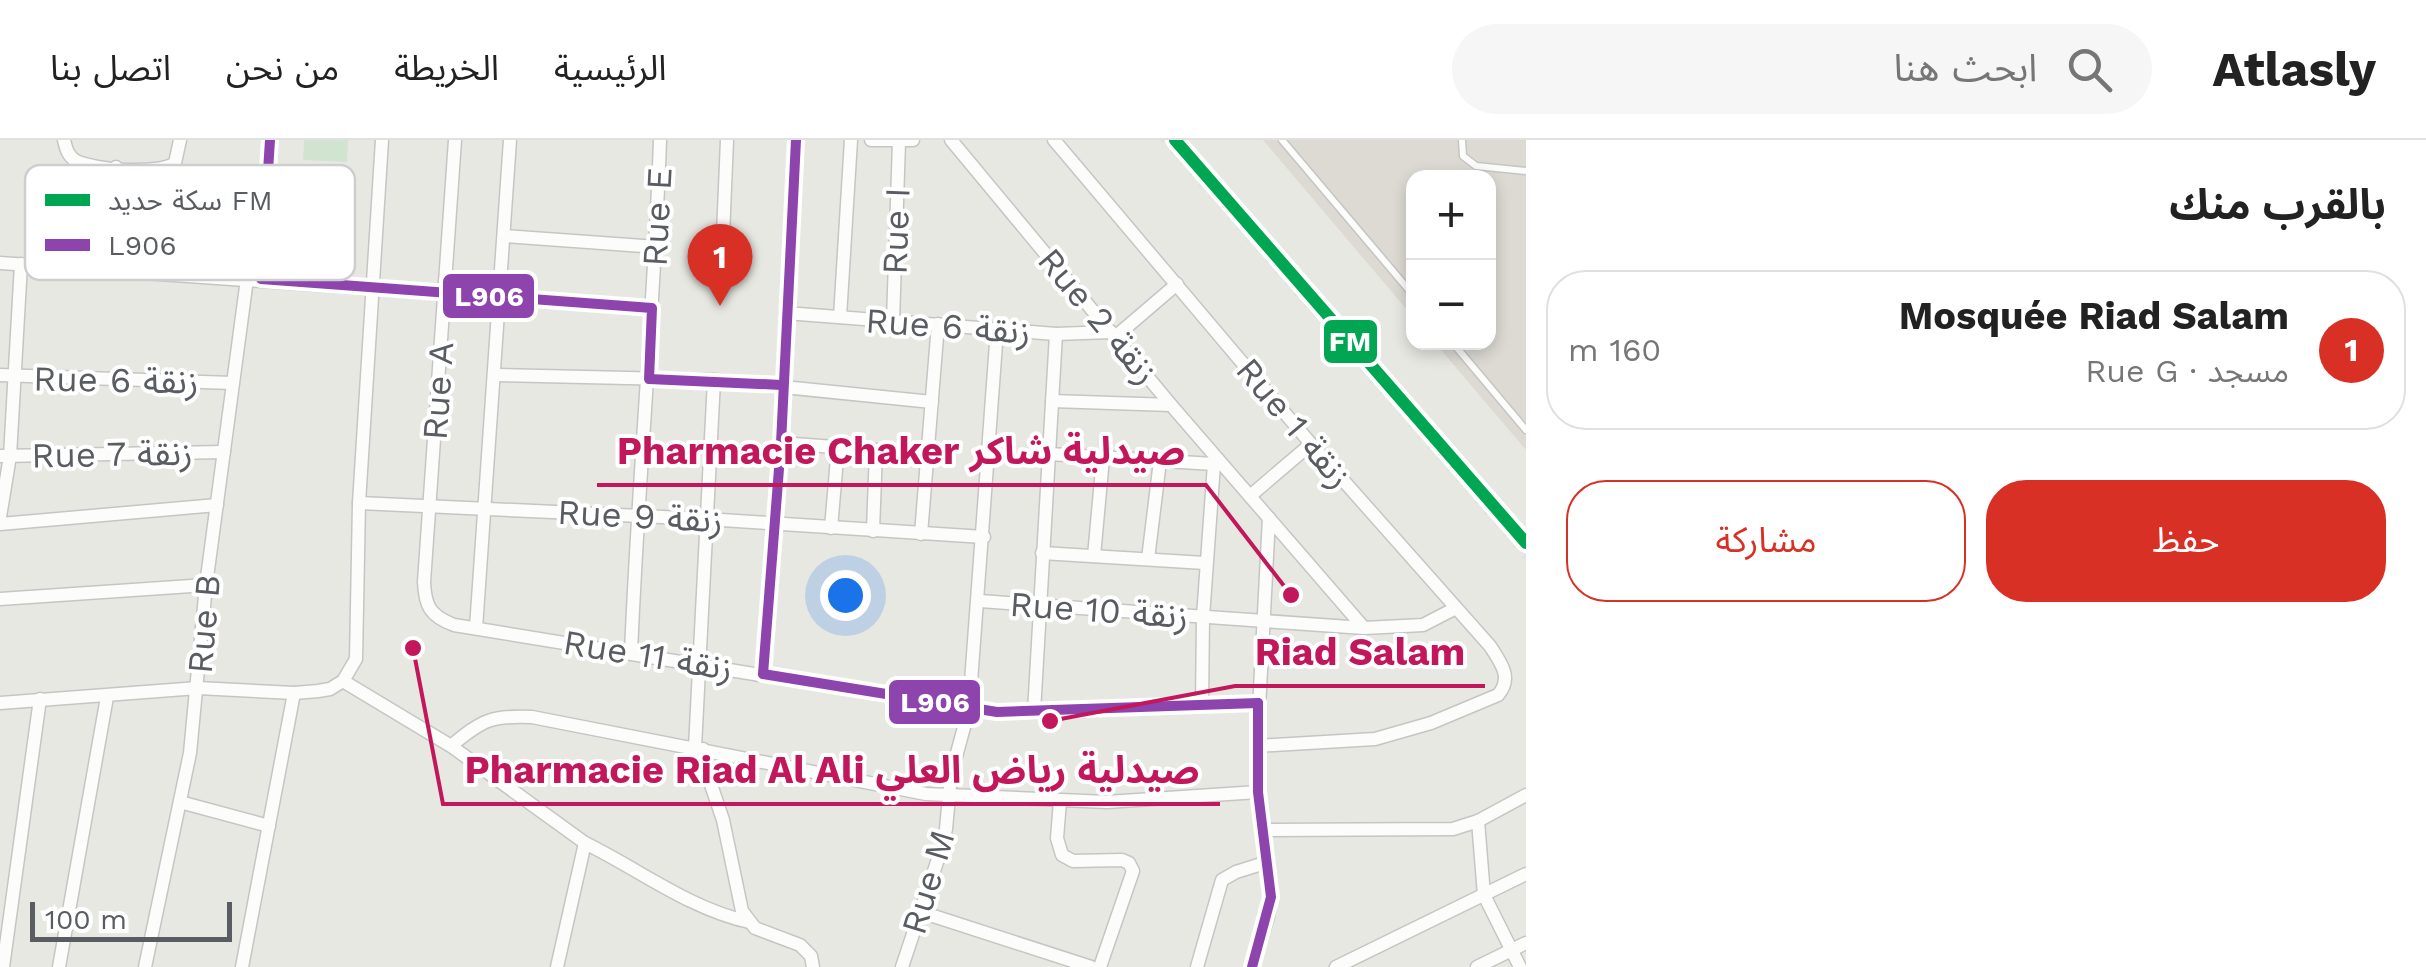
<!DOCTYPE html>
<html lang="ar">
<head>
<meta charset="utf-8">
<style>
  :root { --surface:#fff; --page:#f6f6f6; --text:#222; --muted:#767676; --line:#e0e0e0; --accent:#d93025 }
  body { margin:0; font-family:"Work Sans","Noto Sans Arabic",sans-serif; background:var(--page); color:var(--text); direction:rtl }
  .controls { position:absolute; right:30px; top:30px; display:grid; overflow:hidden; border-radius:20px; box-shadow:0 5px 15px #0003 }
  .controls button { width:90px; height:90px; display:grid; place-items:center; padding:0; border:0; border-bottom:2px solid var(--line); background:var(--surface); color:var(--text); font:50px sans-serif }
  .scale { position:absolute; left:30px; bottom:25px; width:202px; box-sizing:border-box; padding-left:10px; border:5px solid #595c60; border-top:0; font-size:28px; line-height:35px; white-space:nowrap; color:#595c60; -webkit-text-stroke:8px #fff; paint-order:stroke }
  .you { position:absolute; left:845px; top:455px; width:35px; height:35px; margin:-25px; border:8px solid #fff; border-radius:50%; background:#1a73e8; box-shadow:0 0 0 15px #1a73e833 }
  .badge { display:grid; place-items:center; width:65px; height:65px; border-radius:50%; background:var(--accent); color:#fff; font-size:32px; font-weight:700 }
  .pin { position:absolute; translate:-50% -82px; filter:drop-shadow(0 2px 5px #0008) }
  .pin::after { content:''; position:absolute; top:52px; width:35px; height:30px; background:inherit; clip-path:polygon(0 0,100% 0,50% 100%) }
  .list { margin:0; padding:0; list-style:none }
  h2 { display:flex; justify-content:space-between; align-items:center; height:130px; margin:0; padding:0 40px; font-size:42px }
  h2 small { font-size:32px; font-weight:400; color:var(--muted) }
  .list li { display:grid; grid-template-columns:65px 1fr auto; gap:30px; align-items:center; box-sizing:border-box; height:160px; margin:0 20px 20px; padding:0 20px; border:2px solid var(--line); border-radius:40px }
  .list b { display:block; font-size:38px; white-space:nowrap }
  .list p { margin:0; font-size:32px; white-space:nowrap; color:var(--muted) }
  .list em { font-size:32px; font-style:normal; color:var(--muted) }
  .actions { display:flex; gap:20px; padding:30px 40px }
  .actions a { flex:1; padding:22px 0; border:2px solid var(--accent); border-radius:40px; text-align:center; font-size:35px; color:var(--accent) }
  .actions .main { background:var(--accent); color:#fff }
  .icon { flex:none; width:55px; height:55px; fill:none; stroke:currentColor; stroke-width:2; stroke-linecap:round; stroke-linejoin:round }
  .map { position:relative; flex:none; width:1526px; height:827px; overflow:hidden; direction:ltr }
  header { display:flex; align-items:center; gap:60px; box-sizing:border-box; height:140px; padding:0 50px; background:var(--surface); border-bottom:2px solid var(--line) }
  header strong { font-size:48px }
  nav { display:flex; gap:55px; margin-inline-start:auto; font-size:35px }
  .search { width:700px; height:90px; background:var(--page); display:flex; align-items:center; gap:25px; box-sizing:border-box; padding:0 35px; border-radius:55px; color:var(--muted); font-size:38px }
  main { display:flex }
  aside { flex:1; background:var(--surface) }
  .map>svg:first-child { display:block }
  .education { fill:#dcdad3 }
  .pitch { fill:#d1e4cf }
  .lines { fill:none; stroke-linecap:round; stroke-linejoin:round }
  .lane-casing { stroke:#c5c5c5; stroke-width:9 }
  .street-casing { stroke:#c5c5c5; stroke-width:15 }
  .lane { stroke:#fcfcfb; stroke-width:6 }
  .street { stroke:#fcfcfb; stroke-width:12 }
  .rail { stroke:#e1e1e0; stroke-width:4; stroke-dasharray:2.5 12; stroke-linecap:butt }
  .bus-1-casing { stroke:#fff; stroke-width:18 }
  .bus-1 { stroke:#8e44ad; stroke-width:10 }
  .rail-1-casing { stroke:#fff; stroke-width:20 }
  .rail-1 { stroke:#00a651; stroke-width:12 }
  .labels { text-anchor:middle; stroke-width:8; stroke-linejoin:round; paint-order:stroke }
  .street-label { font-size:35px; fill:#595c60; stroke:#fff }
  .key { fill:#fff; stroke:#cdcecf; stroke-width:2.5 }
  .key-label { font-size:28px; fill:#595c60 }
  .leader { fill:none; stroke:#c2185b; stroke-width:4 }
  .callout-dot { fill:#c2185b; stroke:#fff; stroke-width:4 }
  .callout-label { font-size:38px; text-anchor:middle; font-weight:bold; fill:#c2185b; stroke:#fff; stroke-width:8; stroke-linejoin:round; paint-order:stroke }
  .line-badge { stroke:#fff; stroke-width:4 }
  .badge-label { font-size:28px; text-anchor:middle; font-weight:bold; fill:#fff }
</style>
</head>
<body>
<header>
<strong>Atlasly</strong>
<div class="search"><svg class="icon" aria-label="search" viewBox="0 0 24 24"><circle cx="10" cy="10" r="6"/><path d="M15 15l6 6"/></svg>ابحث هنا</div>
<nav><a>الرئيسية</a><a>الخريطة</a><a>من نحن</a><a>اتصل بنا</a></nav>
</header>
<main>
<aside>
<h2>بالقرب منك<small></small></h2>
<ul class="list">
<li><span class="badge">1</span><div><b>Mosquée Riad Salam</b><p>مسجد · Rue G</p></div><em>160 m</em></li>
</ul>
<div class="actions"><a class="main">حفظ</a><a>مشاركة</a></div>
</aside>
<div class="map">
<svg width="1526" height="827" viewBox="0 0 1526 827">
  <rect width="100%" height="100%" fill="#e8e8e3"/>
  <path class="education" d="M1263,0H1526V310L1435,203L1488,202V38H1414L1413,177Z"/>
  <path class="pitch" d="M304,0H348L347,22L303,20Z"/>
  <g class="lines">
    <defs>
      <g id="lane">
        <path d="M1282,0L1414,156"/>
        <path d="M1462,0L1463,16L1476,26L1526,31"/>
        <path d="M1452,202L1526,290"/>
      </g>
      <g id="street">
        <path d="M64,0C66,9 68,16 76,21C95,30 159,35 175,23L180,0"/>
        <path d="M455,0L424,442C425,466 430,476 454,485L969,569L1034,572L1258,563"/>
        <path d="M871,0H913"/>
        <path d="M951,0L1171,265L1364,488"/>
        <path d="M1054,0L1311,304L1490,506C1501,523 1513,538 1498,555L1431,583L1375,599L1257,606"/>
        <path d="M723,95L727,0"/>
        <path d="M504,96L657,107"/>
        <path d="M0,123L652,168"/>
        <path d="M110,130L116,27"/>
        <path d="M261,139L270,0"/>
        <path d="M786,173L1056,194L1111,192"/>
        <path d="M840,177L851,0"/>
        <path d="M893,181L899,2"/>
        <path d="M1115,197L1177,144"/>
        <path d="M0,235L232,243"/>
        <path d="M496,235L714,240L932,262"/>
        <path d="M1052,261L1171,265"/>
        <path d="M781,303L928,314"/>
        <path d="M1049,314L1214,324"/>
        <path d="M0,316L224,312"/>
        <path d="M1250,356L1311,304"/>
        <path d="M359,363L706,379L984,397"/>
        <path d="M0,377L10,316L21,124"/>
        <path d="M0,384L217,365"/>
        <path d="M831,388L838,307"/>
        <path d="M873,391L876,310"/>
        <path d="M921,394L938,184"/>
        <path d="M1042,413L1205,423"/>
        <path d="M1094,416L1103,318"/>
        <path d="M1148,419L1160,321"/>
        <path d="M0,459L206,445"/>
        <path d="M980,461L1364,488L1423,485L1454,469"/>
        <path d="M476,488L510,0"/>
        <path d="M631,513C638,342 654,171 660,0"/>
        <path d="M763,534L781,303L796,0"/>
        <path d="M343,541L451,606L585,703L557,827"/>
        <path d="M0,563L198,548L294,553L318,551L330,549L343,541L356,519L359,363L382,0"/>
        <path d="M1202,565L1203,477L1214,324L1218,320"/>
        <path d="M1034,572L1056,194"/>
        <path d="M451,606C482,580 492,575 532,577L926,654L1107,662L1258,652"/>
        <path d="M695,607L714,240"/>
        <path d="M703,609L704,624L723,680L742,771L755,788L800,805L811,816L813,827"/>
        <path d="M1060,661L1057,698L1062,715L1073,721L1122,720L1129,723L1133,731L1100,827"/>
        <path d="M180,662L269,686"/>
        <path d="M1478,681L1484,755L1520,827"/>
        <path d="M1263,690L1453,689L1478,681L1526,655"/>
        <path d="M585,703C640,730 688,768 749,782"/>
        <path d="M921,772L1091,827"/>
        <path d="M3,827L40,559"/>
        <path d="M59,827L107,557"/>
        <path d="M145,827L190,613L206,445L247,139"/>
        <path d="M242,827L294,553"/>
        <path d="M902,827L940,713L946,689L951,635L969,569L997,190"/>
        <path d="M1197,827L1222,740L1236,732L1268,722"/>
        <path d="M1252,827L1268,777L1271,757L1258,652L1257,606L1269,378"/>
        <path d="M1336,827L1526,734"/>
        <path d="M1477,827L1526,803"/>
      </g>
    </defs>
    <use href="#lane" class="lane-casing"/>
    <use href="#street" class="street-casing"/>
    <use href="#lane" class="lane"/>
    <use href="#street" class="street"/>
    <path class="rail" d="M1162,0L1526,419"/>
    <defs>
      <g id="bus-1">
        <path d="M270,0L261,139L652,168L649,239L782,245"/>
        <path d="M763,534L781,303L796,0"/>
        <path d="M763,534L997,572L1258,563"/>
        <path d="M1252,827L1271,757L1258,652V563"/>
      </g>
    </defs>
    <use href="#bus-1" class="bus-1-casing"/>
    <use href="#bus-1" class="bus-1"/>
    <defs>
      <path id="rail-1" d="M1175,0L1526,403"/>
    </defs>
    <use href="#rail-1" class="rail-1-casing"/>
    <use href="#rail-1" class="rail-1"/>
  </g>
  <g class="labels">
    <g class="street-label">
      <text transform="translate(657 77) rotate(-87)" y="12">Rue E</text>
      <text transform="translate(896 91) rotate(-88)" y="12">Rue I</text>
      <text transform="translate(1098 176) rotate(50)" y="12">Rue 2 زنقة</text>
      <text transform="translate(948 186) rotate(4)" y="12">Rue 6 زنقة</text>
      <text transform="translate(116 240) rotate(1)" y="12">Rue 6 زنقة</text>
      <text transform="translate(438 251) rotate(-86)" y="12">Rue A</text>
      <text transform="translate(1294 283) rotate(50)" y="12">Rue 1 زنقة</text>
      <text transform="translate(112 314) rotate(-1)" y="12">Rue 7 زنقة</text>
      <text transform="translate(640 376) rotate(3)" y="12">Rue 9 زنقة</text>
      <text transform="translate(1099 470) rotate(4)" y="12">Rue 10 زنقة</text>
      <text transform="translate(204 484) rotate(-85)" y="12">Rue B</text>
      <text transform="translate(648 515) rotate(9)" y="12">Rue 11 زنقة</text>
      <text transform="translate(928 742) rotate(-73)" y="12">Rue M</text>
    </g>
  </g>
  <rect x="25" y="25" width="330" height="115" rx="15" class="key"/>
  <rect x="45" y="54" width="45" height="12" fill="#00a651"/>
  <rect x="45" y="99" width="45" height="12" fill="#8e44ad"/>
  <g class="key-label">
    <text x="108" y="70">سكة حديد FM</text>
    <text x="108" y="115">L906</text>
  </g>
  <path class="leader" d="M1291 455L1206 345H597M1050 581L1235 546H1485M413 508L443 664H1220"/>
  <g class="callout-dot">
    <circle cx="1291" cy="455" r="10"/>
    <circle cx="1050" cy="581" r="10"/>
    <circle cx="413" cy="508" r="10"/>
  </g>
  <g class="callout-label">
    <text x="901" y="324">Pharmacie Chaker صيدلية شاكر</text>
    <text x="1360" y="525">Riad Salam</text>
    <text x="832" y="643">Pharmacie Riad Al Ali صيدلية رياض العلي</text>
  </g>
  <g class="line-badge">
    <rect x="441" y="132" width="95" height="48" rx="10" fill="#8e44ad"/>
    <rect x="1322" y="178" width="57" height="47" rx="10" fill="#00a651"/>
    <rect x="887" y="538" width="95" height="48" rx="10" fill="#8e44ad"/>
  </g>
  <g class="badge-label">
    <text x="489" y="166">L906</text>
    <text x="1350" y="211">FM</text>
    <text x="935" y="572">L906</text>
  </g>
</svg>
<div class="controls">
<button>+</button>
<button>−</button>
</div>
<div class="scale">100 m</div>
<div class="you"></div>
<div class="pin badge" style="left:720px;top:166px">1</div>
</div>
</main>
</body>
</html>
